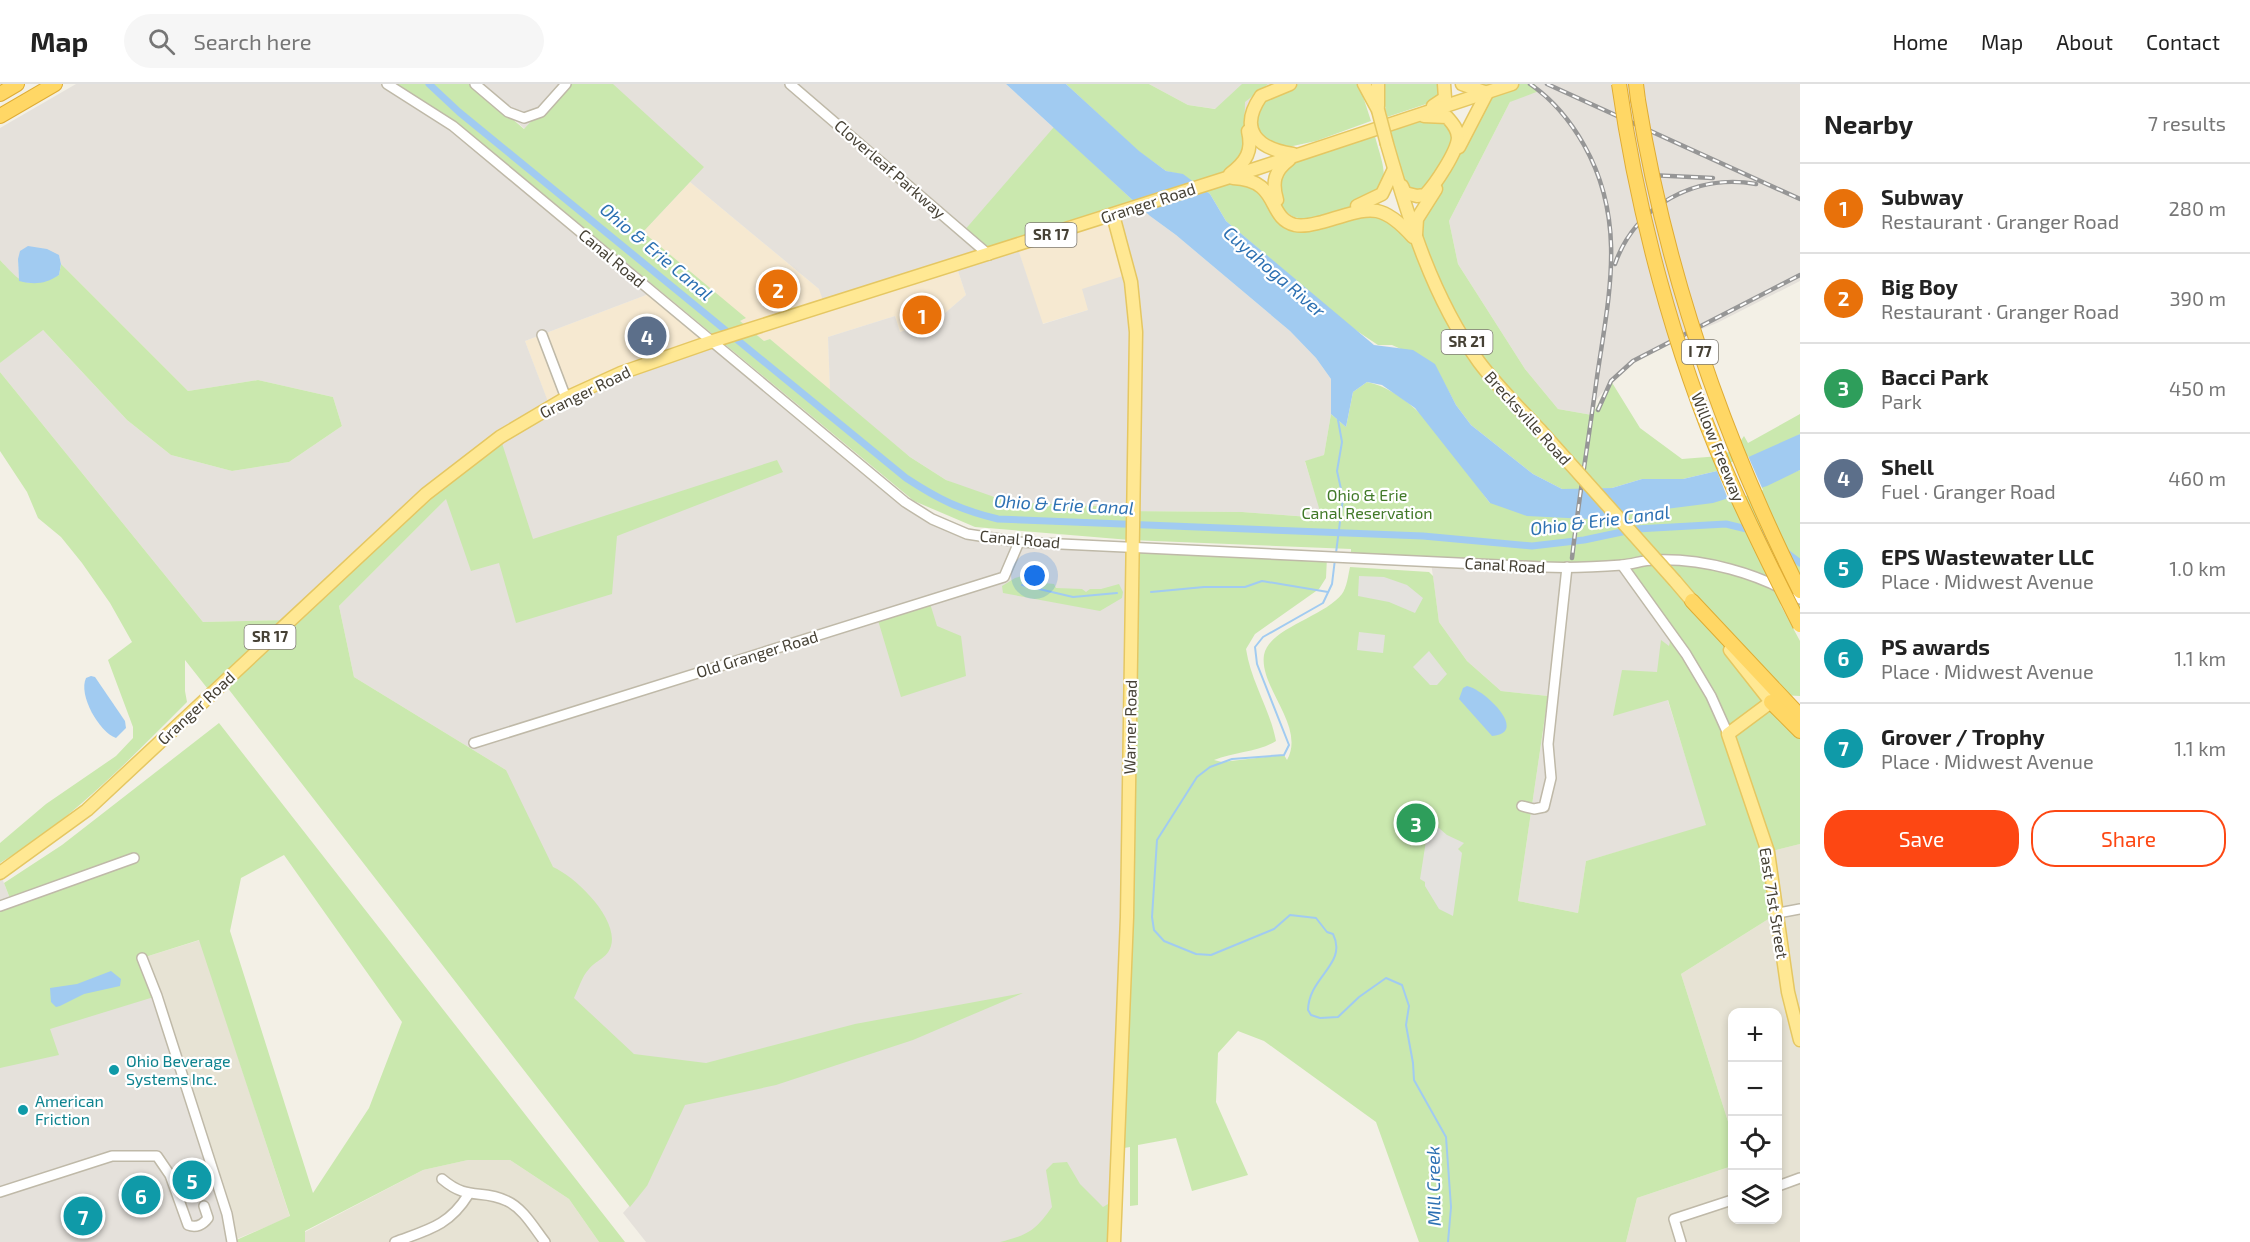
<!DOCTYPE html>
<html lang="en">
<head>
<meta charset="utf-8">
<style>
  :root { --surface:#fff; --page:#f6f6f6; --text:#222; --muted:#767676; --line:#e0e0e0; --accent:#fd4713 }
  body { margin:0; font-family:"Exo 2",sans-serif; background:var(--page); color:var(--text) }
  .controls { position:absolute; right:18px; bottom:18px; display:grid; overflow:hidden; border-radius:12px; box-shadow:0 3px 9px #0003 }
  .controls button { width:54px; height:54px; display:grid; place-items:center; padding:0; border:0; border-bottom:2px solid var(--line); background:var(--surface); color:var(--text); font:30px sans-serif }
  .you { position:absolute; left:1035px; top:492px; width:21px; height:21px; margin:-15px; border:4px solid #fff; border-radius:50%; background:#1a73e8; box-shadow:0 0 0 9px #1a73e833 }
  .badge { display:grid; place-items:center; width:39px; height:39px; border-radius:50%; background:var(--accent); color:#fff; font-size:20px; font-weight:700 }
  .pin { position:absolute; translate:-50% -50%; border:3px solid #fff; box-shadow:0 2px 6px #0006 }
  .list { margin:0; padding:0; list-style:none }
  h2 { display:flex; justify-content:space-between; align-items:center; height:78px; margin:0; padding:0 24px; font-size:26px }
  h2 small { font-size:20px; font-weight:400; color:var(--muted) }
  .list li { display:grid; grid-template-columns:39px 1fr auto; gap:18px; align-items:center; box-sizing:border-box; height:90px; padding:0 24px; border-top:2px solid var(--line) }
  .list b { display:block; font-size:22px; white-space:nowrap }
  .list p { margin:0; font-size:20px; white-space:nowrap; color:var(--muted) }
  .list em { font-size:20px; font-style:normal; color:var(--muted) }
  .actions { display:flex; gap:12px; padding:18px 24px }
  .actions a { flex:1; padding:14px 0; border:2px solid var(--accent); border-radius:24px; text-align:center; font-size:21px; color:var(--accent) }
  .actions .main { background:var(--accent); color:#fff }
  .icon { flex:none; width:33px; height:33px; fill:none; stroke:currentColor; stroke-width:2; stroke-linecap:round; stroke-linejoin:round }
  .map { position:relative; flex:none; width:1800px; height:1158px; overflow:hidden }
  header { display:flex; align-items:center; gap:36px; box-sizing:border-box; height:84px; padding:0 30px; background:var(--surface); border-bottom:2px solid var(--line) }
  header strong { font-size:28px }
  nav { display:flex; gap:33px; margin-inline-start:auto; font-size:21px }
  .search { width:420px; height:54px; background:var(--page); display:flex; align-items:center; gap:15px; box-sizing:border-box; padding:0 21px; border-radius:33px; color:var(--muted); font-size:22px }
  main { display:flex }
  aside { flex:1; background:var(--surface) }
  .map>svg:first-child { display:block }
  .residential { fill:#e7e3d4 }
  .commercial { fill:#f6e9d1 }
  .industrial { fill:#e5e1db; fill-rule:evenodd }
  .green { fill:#cae8ae; fill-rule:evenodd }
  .parking { fill:#e4e2de }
  .water { fill:#a1cbf1 }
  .pier { fill:#f3f0e6 }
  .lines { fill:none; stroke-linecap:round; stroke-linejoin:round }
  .stream { stroke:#a1cbf1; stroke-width:2 }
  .canal { stroke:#a1cbf1; stroke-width:7 }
  .minor-casing { stroke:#bfb9a8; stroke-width:12 }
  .major-casing { stroke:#e5c762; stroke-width:15 }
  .highway-casing { stroke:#dfac34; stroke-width:16 }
  .minor { stroke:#fff; stroke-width:9 }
  .major { stroke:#ffe893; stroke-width:12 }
  .highway { stroke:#ffd765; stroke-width:14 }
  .rail-casing { stroke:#969696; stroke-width:4.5 }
  .rail { stroke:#fff; stroke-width:2; stroke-dasharray:7; stroke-linecap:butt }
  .major-bridge-casing { stroke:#e5c762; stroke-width:15; stroke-linecap:butt }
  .highway-bridge-casing { stroke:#dfac34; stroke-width:16; stroke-linecap:butt }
  .major-bridge { stroke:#ffe893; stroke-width:12 }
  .highway-bridge { stroke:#ffd765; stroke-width:14 }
  .culture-dot { fill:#0f9aa8; stroke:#fff; stroke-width:2 }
  .labels { text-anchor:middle; stroke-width:4.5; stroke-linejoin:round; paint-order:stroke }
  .shield { fill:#fff; stroke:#7e7a72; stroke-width:1.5 }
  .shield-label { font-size:15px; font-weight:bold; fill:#464135 }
  .street-label { font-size:16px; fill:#464135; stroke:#fff }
  .park-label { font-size:16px; fill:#417928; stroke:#fff }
  .culture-label { font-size:16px; fill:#0d838f; stroke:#fff; text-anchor:start }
  .water-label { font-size:18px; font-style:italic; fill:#2d71b3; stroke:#fff }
</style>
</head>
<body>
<header>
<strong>Map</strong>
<div class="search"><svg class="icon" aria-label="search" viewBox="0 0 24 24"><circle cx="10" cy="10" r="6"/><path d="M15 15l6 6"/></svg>Search here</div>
<nav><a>Home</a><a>Map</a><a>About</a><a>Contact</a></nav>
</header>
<main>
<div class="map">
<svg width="1800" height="1158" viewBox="0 0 1800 1158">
  <rect width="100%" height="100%" fill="#f3f0e6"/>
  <g class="residential">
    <path d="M1800,760V1158H1626L1637,1114L1732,1082V1136H1778V928H1732V1050L1681,890L1778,829L1768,768Z"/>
    <path d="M200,856L290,1133L232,1157L142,874Z"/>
    <path d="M468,1076H510L569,1115L599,1158H305V1148L423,1086Z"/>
  </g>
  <g class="commercial">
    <path d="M690,98L819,205L956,181L966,211L938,235L900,248L895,232L828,253L830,307L770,255L764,257L739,237L745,235L643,148Z"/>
    <path d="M1113,131L1129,190L1088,226L1042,240L1017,162Z"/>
    <path d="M654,208L713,257L550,324L525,257Z"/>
  </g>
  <g class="industrial">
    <path d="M76,0H387L453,42L654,208L525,257L550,323L713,257L905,418L967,450L1134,462L1116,1115L1050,1158H646L623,1129L647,1102L552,959L506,686L354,593L339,522L446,415L288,536L203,538L0,288V279L42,245L127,336L171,371L232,387L289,378L342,342L333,313L258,296L188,307L61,180L59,171L18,175L19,197L0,176V44Z"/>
    <path d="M472,0H1006L1150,132L1176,151L1290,247L1316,274L1331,295V330L1324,371L1305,378L1323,434L1242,428L1119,427V423L1028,419L979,410L946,396L910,373L830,307L828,253L895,232L900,248L938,235L966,211L956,181L825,222L819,205L690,98L638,153L532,51ZM1113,131L1129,190L1082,205L1088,226L1043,240L1017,162Z"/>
    <path d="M1149,0H1290L1252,30L1188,21Z"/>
    <path d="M1532,0H1800V197L1717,239L1666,259L1633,277L1617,290L1594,319L1592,331L1558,325L1525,285L1458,180L1449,137L1510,18Z"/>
    <path d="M1431,478L1622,481L1671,550L1663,601L1707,742L1586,777L1578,829L1518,817L1548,612L1501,607L1467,577L1439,538Z"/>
    <path d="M0,789L11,817L143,874L227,1130L230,1158H0Z"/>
  </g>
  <g class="green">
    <path d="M389,0H472L524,45L566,0H613L704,83L643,148L746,234L740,237L764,257L770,255L910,373L946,396L1000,415L1028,419L1119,423L1120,427L1242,428L1322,434L1305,377L1324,371L1331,330L1346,343L1353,308L1367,298C1420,309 1460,379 1490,419L1677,422L1717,387L1683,395H1642L1612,404L1581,406L1562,405L1533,390L1471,341L1456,321L1434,280L1392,261H1378L1351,243L1226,137L1210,110L1183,91L1166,87L1138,67L1066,0H1149L1188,21L1215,25L1242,0H1268L1245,18L1243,94L1291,140L1363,127L1417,146L1481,23L1462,0H1535L1539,7L1510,18L1449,137L1458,180L1525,285L1558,325L1592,331L1611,297L1640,344L1682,375L1720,372L1735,365L1744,352L1748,359L1800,330V350L1792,355V389L1800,386V534L1780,520L1800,557V612L1781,611L1800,647V760L1768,768L1778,829L1681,890L1732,1050V1082L1637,1114L1626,1158H1419L1376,1038L1264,957L1238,947L1218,969L1216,1018L1248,1091L1192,1107L1176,1054L1138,1061V1121L1130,1122V1063L1118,1065L1134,462L1327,473L1326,494L1319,505L1255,550L1246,565C1251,598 1270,625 1276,657C1259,668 1234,668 1214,676L1222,678L1284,671L1287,676C1306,642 1259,604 1264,571C1269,544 1324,533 1342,510C1347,503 1348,492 1350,483L1429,488L1433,492L1439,538L1467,577L1501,607L1548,612L1518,817L1578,829L1586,777L1706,741L1668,616L1613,632L1622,586L1657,588L1661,556L1669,562L1671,550L1622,481L1351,474V465L1130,456L975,443L914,417L512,84L440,28Z"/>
    <path d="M1298,0H1359L1371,37L1316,57L1279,65C1254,46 1253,46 1263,16L1278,7Z"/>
    <path d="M1381,0H1440L1439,13L1435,17L1387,33Z"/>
    <path d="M1425,36C1441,37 1453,40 1453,60L1428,103L1414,108L1403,99L1391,47Z"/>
    <path d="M1054,43L1139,122L989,171L963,148Z"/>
    <path d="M1375,52C1378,66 1388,88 1382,102C1375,117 1314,138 1298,134C1287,132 1281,123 1279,112C1277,103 1278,93 1285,86C1302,70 1352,60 1375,52Z"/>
    <path d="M0,176C24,202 26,204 59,191L61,180L188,307L258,296L333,313L342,342L289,378L232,387L171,371L127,336L43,246L0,279Z"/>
    <path d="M0,288L203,538L288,536L500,353L533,455L777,376L783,388L617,452L612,510L516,539L499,479L471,487L446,415L339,522L354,593L506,686L553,783C576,793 619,835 611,862C607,875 596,876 589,885C582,892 578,906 574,914L634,970L706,979L855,940L1023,909L913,956L776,1001L685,1021L647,1102L630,1123L223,598L211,609L185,576V607L187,618C129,676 71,737 0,779V759L46,720L116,672L133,654V643L108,576L132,558L110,519L82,479L61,453L38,434L27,408L0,367Z"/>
    <path d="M1029,490L1034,498L1054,500L1056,504L1082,505L1086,508L1090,505H1101L1119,500L1123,508L1122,514L1100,527L1003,509L1002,502L1015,494Z"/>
    <path d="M929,516L937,542L961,552L966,592L901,613L877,533Z"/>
    <path d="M219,639L625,1158H599L569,1115L510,1076H468L423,1086L305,1147V1158H232L290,1132L199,856L142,874L157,912L50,945L59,971L0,984V822L11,817L4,799L62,761ZM284,771L402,938L369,1024L313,1109L230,847L241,794Z"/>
    <path d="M1067,1078L1080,1100L1103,1123L1116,1115L1114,1158H1000C1028,1151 1035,1147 1052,1123L1046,1086L1053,1079Z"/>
  </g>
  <g class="parking">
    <path d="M1359,492L1384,493L1407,501L1423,514L1415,529L1389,518L1358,512Z"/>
    <path d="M1359,548L1385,551L1383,569L1357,566Z"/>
    <path d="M1429,567L1447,590L1437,601H1430L1413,583Z"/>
    <path d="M1433,739L1447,751L1464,759L1458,765L1462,769L1453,832L1439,825L1425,802V798L1420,795L1428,744H1432Z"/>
  </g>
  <g class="water">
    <path d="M1006,0H1066L1139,67L1166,87L1183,90L1210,110L1226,137L1374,261L1413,266L1435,280L1456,321L1471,341L1533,390L1562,405L1612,404L1642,395H1683L1717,387L1800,350V386L1767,402L1713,419L1587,435L1527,432L1490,419L1415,324L1382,301L1367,298L1353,308L1346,343L1331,330V295L1316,274L1290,247L1176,151L1150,132Z"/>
    <path d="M28,162L47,165L59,171L61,180L59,191C45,200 35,201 19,197L18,175L20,167Z"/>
    <path d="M91,592L95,593L125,637L126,644L116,654C99,648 78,611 86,594Z"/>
    <path d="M1467,602C1484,605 1530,649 1492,652L1459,615L1463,604Z"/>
    <path d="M111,887L121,895L120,902L84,910L60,922L56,923L51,918L50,904L77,900Z"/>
  </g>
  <path class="pier" d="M1748,372L1763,406L1729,418L1716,384Z"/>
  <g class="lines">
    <g class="stream">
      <path d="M1336,469L1343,414L1337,387L1342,358L1338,336"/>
      <path d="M1335,475L1332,500L1323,519L1263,553L1255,563L1257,580L1289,661L1284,671L1232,675L1210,683L1197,693L1157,756L1152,833L1154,846L1164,857L1196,870L1211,871L1274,845L1290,831L1316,834L1327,848L1333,850C1348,880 1309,892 1308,926L1311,931L1320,934L1338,933L1359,913L1386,894L1402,901L1409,922L1406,941L1413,979L1414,996L1446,1053L1451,1123L1448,1158"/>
      <path d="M1022,501L1073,513L1117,509"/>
      <path d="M1151,508L1204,503H1245L1262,497L1328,508"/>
    </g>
    <g class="canal">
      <path d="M429,0L459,28L906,394C938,415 960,426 998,435L1423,452L1532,462L1584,456L1636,445L1726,440L1759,448L1774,459"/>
      <path d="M1783,466L1800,479"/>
    </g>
    <defs>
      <g id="minor">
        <path d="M387,0L453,42L905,418L932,435L967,450L1019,458L1543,483C1569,484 1596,483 1622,481C1633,480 1644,476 1654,476C1703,474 1759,489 1800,515"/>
        <path d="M475,0L508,28L524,34L541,28L566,0"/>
        <path d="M790,0L989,171"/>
        <path d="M542,251L566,314"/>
        <path d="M1622,481L1686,570L1711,612L1728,650"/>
        <path d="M474,659L1004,493L1019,458"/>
        <path d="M1522,722L1534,725L1544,723L1551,694L1548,660L1567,483"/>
        <path d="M0,822L134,774"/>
        <path d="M1778,829L1800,825"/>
        <path d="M142,874L157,912L227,1130L232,1158"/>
        <path d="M442,1095C469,1118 481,1104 507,1117C523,1124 534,1144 545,1158"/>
        <path d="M1778,1102L1800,1094"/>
        <path d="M0,1108L112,1072H157L170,1091L188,1141C196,1144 203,1141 208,1134L204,1122"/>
        <path d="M395,1158C427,1146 449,1142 468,1111"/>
        <path d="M1681,1158L1674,1135L1732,1116"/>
      </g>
      <g id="major">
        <path d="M1290,0L1261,12C1237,47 1259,65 1293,70"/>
        <path d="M1364,0L1378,26"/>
        <path d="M1462,0L1487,9"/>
        <path d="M1378,22V0"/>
        <path d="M1433,22L1445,14L1444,0"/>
        <path d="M1387,60C1409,136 1432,213 1479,278C1497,302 1519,324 1540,346"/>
        <path d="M1459,63L1487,9"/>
        <path d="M1230,90C1246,78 1253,67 1248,47"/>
        <path d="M1233,94C1281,96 1266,134 1295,141C1305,143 1313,140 1322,138C1367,126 1378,114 1413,153"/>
        <path d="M1402,102L1405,109L1417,112L1425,111C1435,101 1457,68 1458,54C1458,45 1452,39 1447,33L1424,32"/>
        <path d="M1277,116C1272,99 1274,87 1289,76"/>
        <path d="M1357,122L1382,110L1394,85"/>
        <path d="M1113,131L1131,198L1136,248L1127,833L1114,1158"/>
        <path d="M1416,151L1417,135L1436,105"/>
        <path d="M1675,497L1698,524"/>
        <path d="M1730,566L1771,618L1728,650L1768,768L1788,908L1800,956"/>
        <path d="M0,789L87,726L426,410L500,353L566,314L621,289L713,257L1258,84L1512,0"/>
      </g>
      <g id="highway">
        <path d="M1636,0L1638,16"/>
        <path d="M0,10L17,0"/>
        <path d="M0,32L55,0"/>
        <path d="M1692,517L1800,632"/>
        <path d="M1771,618L1800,647"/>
      </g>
    </defs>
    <use href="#minor" class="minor-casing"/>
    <use href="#major" class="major-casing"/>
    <use href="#highway" class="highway-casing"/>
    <use href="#minor" class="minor"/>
    <use href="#major" class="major"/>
    <use href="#highway" class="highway"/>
    <defs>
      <g id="rail">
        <path d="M1530,0C1552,15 1571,38 1584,61C1627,137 1609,211 1597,293C1589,353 1579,413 1572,474"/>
        <path d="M1547,0L1800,115"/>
        <path d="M1649,91L1713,94"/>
        <path d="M1615,180C1635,122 1696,89 1756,100"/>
        <path d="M1598,326L1611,297L1633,277L1800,191"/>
      </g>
    </defs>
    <use href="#rail" class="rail-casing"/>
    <use href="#rail" class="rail"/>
    <defs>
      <g id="major-bridge">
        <path d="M1378,26L1387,60"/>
        <path d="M1540,346L1675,497"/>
      </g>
      <g id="highway-bridge">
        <path d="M1619,0C1637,127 1674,267 1725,385C1748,438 1774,490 1800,541"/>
        <path d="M1638,16C1666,188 1722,351 1800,507"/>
      </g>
    </defs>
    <use href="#major-bridge" class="major-bridge-casing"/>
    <use href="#highway-bridge" class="highway-bridge-casing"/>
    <use href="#major-bridge" class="major-bridge"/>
    <use href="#highway-bridge" class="highway-bridge"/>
  </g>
  <g class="culture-dot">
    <circle cx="114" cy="986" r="6"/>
    <circle cx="23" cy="1026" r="6"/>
  </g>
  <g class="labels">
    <g class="shield">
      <rect x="1025.5" y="139" width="51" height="24" rx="4.5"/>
      <rect x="1441.5" y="246" width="51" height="24" rx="4.5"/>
      <rect x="1682" y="256" width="36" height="24" rx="4.5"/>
      <rect x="244.5" y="541" width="51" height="24" rx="4.5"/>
    </g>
    <g class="shield-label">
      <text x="1051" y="156">SR 17</text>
      <text x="1467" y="263">SR 21</text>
      <text x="1700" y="273">I 77</text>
      <text x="270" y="558">SR 17</text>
    </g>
    <g class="street-label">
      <text transform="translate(890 85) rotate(41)" y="6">Cloverleaf Parkway</text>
      <text transform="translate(1148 119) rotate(-18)" y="6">Granger Road</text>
      <text transform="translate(612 174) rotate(40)" y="6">Canal Road</text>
      <text transform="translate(585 308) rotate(-26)" y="6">Granger Road</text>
      <text transform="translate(1528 334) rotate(48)" y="6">Brecksville Road</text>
      <text transform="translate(1718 363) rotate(68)" y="6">Willow Freeway</text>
      <text transform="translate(1020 455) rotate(5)" y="6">Canal Road</text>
      <text transform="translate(1505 481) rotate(3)" y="6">Canal Road</text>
      <text transform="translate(757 570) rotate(-17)" y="6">Old Granger Road</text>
      <text transform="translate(196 624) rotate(-43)" y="6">Granger Road</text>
      <text transform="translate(1130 643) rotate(-89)" y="6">Warner Road</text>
      <text transform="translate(1774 819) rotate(81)" y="6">East 71st Street</text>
    </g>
    <g class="park-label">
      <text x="1367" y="417">Ohio &amp; Erie<tspan x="1367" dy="18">Canal Reservation</tspan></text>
    </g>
    <g class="culture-label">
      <text x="126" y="983">Ohio Beverage<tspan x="126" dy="18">Systems Inc.</tspan></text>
      <text x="35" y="1023">American<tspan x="35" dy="18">Friction</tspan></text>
    </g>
    <g class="water-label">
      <text transform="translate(656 168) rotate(40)" y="6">Ohio &amp; Erie Canal</text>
      <text transform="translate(1274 188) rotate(41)" y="6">Cuyahoga River</text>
      <text transform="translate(1064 421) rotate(3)" y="6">Ohio &amp; Erie Canal</text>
      <text transform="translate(1600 437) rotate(-7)" y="6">Ohio &amp; Erie Canal</text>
      <text transform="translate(1434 1102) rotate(-91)" y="6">Mill Creek</text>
    </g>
  </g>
</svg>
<div class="controls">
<button>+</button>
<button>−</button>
<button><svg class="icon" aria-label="locate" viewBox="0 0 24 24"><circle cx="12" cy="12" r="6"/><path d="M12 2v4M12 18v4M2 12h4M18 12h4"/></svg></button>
<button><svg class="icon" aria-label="layers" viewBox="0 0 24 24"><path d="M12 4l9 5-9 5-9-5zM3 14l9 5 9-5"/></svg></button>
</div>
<div class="you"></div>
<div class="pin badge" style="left:922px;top:231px;background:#e8710a">1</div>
<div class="pin badge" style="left:778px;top:205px;background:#e8710a">2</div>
<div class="pin badge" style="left:1416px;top:739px;background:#2e9e5b">3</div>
<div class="pin badge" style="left:647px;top:252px;background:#5c6f8a">4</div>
<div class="pin badge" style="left:192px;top:1096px;background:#0f9aa8">5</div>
<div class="pin badge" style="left:141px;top:1111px;background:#0f9aa8">6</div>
<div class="pin badge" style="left:83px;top:1132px;background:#0f9aa8">7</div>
</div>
<aside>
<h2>Nearby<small>7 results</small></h2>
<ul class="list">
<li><span class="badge" style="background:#e8710a">1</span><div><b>Subway</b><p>Restaurant · Granger Road</p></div><em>280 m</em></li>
<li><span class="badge" style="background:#e8710a">2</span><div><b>Big Boy</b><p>Restaurant · Granger Road</p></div><em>390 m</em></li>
<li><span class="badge" style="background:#2e9e5b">3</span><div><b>Bacci Park</b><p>Park</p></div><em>450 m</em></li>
<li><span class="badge" style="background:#5c6f8a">4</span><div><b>Shell</b><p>Fuel · Granger Road</p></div><em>460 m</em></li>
<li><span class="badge" style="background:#0f9aa8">5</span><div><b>EPS Wastewater LLC</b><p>Place · Midwest Avenue</p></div><em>1.0 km</em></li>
<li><span class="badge" style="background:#0f9aa8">6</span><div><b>PS awards</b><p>Place · Midwest Avenue</p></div><em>1.1 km</em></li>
<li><span class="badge" style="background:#0f9aa8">7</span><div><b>Grover / Trophy</b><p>Place · Midwest Avenue</p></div><em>1.1 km</em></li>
</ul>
<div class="actions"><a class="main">Save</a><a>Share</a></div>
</aside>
</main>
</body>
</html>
